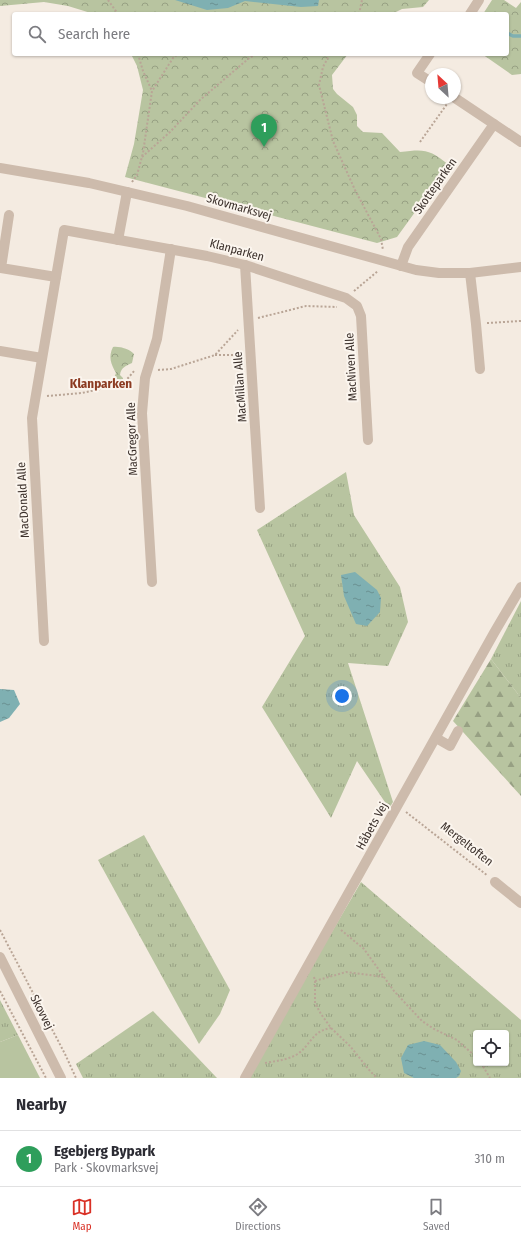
<!DOCTYPE html>
<html lang="en">
<head>
<meta charset="utf-8">
<style>
  :root { --surface:#fff; --page:#f2f2f3; --text:#2b2b33; --muted:#7c7c81; --line:#e1e1e2; --accent:#d93025 }
  body { margin:0; font-family:"Fira Sans Condensed",sans-serif; background:var(--page); color:var(--text) }
  .controls { position:absolute; right:12px; bottom:12px; display:grid; overflow:hidden; border-radius:4px; box-shadow:0 1px 3px #0004 }
  .controls button { width:36px; height:36px; display:grid; place-items:center; padding:0; border:0; border-bottom:1px solid var(--line); background:var(--surface); color:var(--text); font:20px sans-serif }
  .compass { position:absolute; left:425px; top:68px; width:36px; height:36px; border-radius:50%; background:var(--surface); box-shadow:0 1px 3px #0004; rotate:334deg }
  .you { position:absolute; left:342px; top:696px; width:14px; height:14px; margin:-10px; border:3px solid #fff; border-radius:50%; background:#1a73e8; box-shadow:0 0 0 6px #1a73e833 }
  .badge { display:grid; place-items:center; width:26px; height:26px; border-radius:50%; background:var(--accent); color:#fff; font-size:13px; font-weight:700 }
  .pin { position:absolute; translate:-50% -33px; filter:drop-shadow(0 1px 2px #0008) }
  .pin::after { content:''; position:absolute; top:21px; width:14px; height:12px; background:inherit; clip-path:polygon(0 0,100% 0,50% 100%) }
  .list { margin:0; padding:0; list-style:none }
  h2 { display:flex; justify-content:space-between; align-items:center; height:52px; margin:0; padding:0 16px; font-size:17px }
  h2 small { font-size:13px; font-weight:400; color:var(--muted) }
  .list li { display:grid; grid-template-columns:26px 1fr auto; gap:12px; align-items:center; box-sizing:border-box; height:56px; padding:0 16px; border-top:1px solid var(--line) }
  .list b { display:block; font-size:15px; white-space:nowrap }
  .list p { margin:0; font-size:13px; white-space:nowrap; color:var(--muted) }
  .list em { font-size:13px; font-style:normal; color:var(--muted) }
  .icon { flex:none; width:22px; height:22px; fill:none; stroke:currentColor; stroke-width:2; stroke-linecap:round; stroke-linejoin:round }
  .map { position:relative; flex:none; width:521px; height:1078px; overflow:hidden }
  .search { position:absolute; background:var(--surface); box-shadow:0 1px 3px #0004; left:12px; right:12px; top:12px; height:44px; display:flex; align-items:center; gap:10px; box-sizing:border-box; padding:0 14px; border-radius:4px; color:var(--muted); font-size:15px }
  .sheet { height:108px; background:var(--surface) }
  nav { display:flex; justify-content:space-around; align-items:center; box-sizing:border-box; height:56px; border-top:1px solid var(--line); background:var(--surface); font-size:11px; color:var(--muted) }
  nav a { display:grid; justify-items:center; gap:2px }
  nav .on { color:var(--accent) }
  .map>svg:first-child { display:block }
  .grass { fill:url(#grass-tufts); fill-rule:evenodd }
  .forest { fill:url(#forest-firs) }
  .park { fill:url(#park-crowns) }
  .garden { fill:#b8c4a0 }
  .water { fill:url(#water-ripples) }
  .lines { fill:none; stroke-linecap:round; stroke-linejoin:round }
  .stream { stroke:#7fb0b2; stroke-width:3.5 }
  .path { stroke:#b9a596; stroke-width:2; stroke-dasharray:2 2; stroke-linecap:butt }
  .minor { stroke:#cdbbac; stroke-width:10 }
  .labels { text-anchor:middle; stroke-width:4; stroke-linejoin:round; paint-order:stroke }
  .street-label { font-size:12px; fill:#3b302b; stroke:#fbf5ee }
  .neighbourhood-label { font-size:13px; font-weight:bold; fill:#8c3b22; stroke:#fbf5ee }
</style>
</head>
<body>
<div class="map">
<svg width="521" height="1078" viewBox="0 0 521 1078">
  <defs>
    <pattern id="grass-tufts" width="24" height="20" patternUnits="userSpaceOnUse"><rect width="24" height="20" fill="#b8c4a0"/><path d="M3 7l-1-3M5 7V3M7 7l1-3M15 17l-1-3M17 17v-4M19 17l1-3" fill="none" stroke="#97a083"/></pattern>
    <pattern id="forest-firs" width="22" height="20" patternUnits="userSpaceOnUse"><rect width="22" height="20" fill="#b8c4a0"/><path d="M5 1l3.5 6h-7zM16 11l3.5 6h-7z" fill="#97a083"/></pattern>
    <pattern id="park-crowns" width="20" height="18" patternUnits="userSpaceOnUse"><rect width="20" height="18" fill="#b8c4a0"/><path d="M2 6a3 3 0 1 1 6 0M12 15a3 3 0 1 1 6 0" fill="none" stroke="#97a083"/></pattern>
    <pattern id="water-ripples" width="26" height="14" patternUnits="userSpaceOnUse"><rect width="26" height="14" fill="#7fb0b2"/><path d="M2 4q2-2 4 0t4 0M15 11q2-2 4 0t4 0" fill="none" stroke="#699091"/></pattern>
  </defs>
  <rect width="100%" height="100%" fill="#f4ebe1"/>
  <g class="grass">
    <path d="M346,472L354,515L400,587L408,622L388,666L348,663L393,802L389,808L357,761L331,818L262,707L305,636L257,530Z"/>
    <path d="M521,601V698L491,659Z"/>
    <path d="M144,835L230,990L220,1014L199,1044L98,860Z"/>
    <path d="M361,882L521,1020V1078H248L305,978ZM476,1033H506V1063H476Z"/>
    <path d="M0,1000L18,1035L0,1042Z"/>
    <path d="M153,1011L217,1078H83L76,1064Z"/>
  </g>
  <path class="forest" d="M491,659L521,698V796L453,721Z"/>
  <g class="park">
    <path d="M0,0H429L423,7L402,9L392,14H94L68,6L44,2L0,6Z"/>
    <path d="M492,0H504L516,8L521,2V74L512,75L482,54H507V14H483Z"/>
    <path d="M131,54H348L332,75L333,89L337,94L353,107L357,115V126L363,132L382,133L400,152C425,149 429,149 449,165L397,237L377,243L125,177L134,144L143,90L137,66Z"/>
    <path d="M113,347C119,346 130,349 134,354L132,363C126,366 121,367 120,375L123,378V381L120,383L114,378L116,373C111,364 108,357 113,347Z"/>
  </g>
  <path class="garden" d="M18,1035L40,1078H0V1042Z"/>
  <g class="water">
    <path d="M175,0H319L318,6L301,7L245,1L228,8L207,10Z"/>
    <path d="M355,572L377,590L381,598L380,612L367,626L356,624L344,596L341,575Z"/>
    <path d="M0,689L14,690L20,704L9,718L0,722Z"/>
    <path d="M424,1041L440,1045L456,1062L461,1071L459,1076L456,1078H414L404,1073L401,1058L408,1045Z"/>
  </g>
  <g class="lines">
    <path class="stream" d="M507,33L513,36H521"/>
    <g class="path">
      <path d="M108,0L118,14"/>
      <path d="M359,14L362,0"/>
      <path d="M138,54L143,71L152,91"/>
      <path d="M330,54L323,67L319,85L333,141L355,190L381,239L383,250"/>
      <path d="M420,142L447,104"/>
      <path d="M142,157L170,132L200,100L248,59L256,54"/>
      <path d="M132,182L137,175L143,153L152,91L173,58L178,54"/>
      <path d="M354,291L378,271"/>
      <path d="M258,318L306,306L337,307"/>
      <path d="M487,323L521,321"/>
      <path d="M215,355H239"/>
      <path d="M158,370L171,369L215,355L238,330"/>
      <path d="M47,396L82,393L123,384L135,370"/>
      <path d="M406,812L488,876"/>
      <path d="M0,930L65,1054L76,1078"/>
      <path d="M341,930L364,949L394,991L422,1021L434,1029L457,1040L476,1057"/>
      <path d="M314,977L315,981V1003L321,1014L331,1028L350,1046L370,1071L377,1078"/>
      <path d="M315,981L346,972L384,977"/>
      <path d="M0,991L46,1078"/>
      <path d="M265,1063C276,1061 286,1060 296,1055C311,1046 311,1031 331,1028"/>
      <path d="M481,1063L490,1078"/>
    </g>
    <g class="minor">
      <path d="M470,14L479,0"/>
      <path d="M430,54L417,73L431,82"/>
      <path d="M455,98L521,142"/>
      <path d="M0,168L89,183L187,206L416,270L439,273H470L521,267"/>
      <path d="M9,215L1,268L56,277"/>
      <path d="M118,240L127,192"/>
      <path d="M245,265L260,508"/>
      <path d="M401,266L408,247L494,124"/>
      <path d="M470,273L476,324L480,369"/>
      <path d="M0,351L42,358"/>
      <path d="M152,582L142,413L145,378L157,339L171,249"/>
      <path d="M44,641L32,418L64,230L207,256L245,265L346,298L357,306L361,316L368,440"/>
      <path d="M436,738L450,746L458,731"/>
      <path d="M495,882L521,903"/>
      <path d="M0,957L61,1078"/>
      <path d="M245,1078L494,633L521,587"/>
    </g>
  </g>
  <g class="labels">
    <g class="street-label">
      <text transform="translate(435 186) rotate(-55)" y="4">Skotteparken</text>
      <text transform="translate(239 207) rotate(16)" y="4">Skovmarksvej</text>
      <text transform="translate(237 250) rotate(15)" y="4">Klanparken</text>
      <text transform="translate(351 367) rotate(-93)" y="4">MacNiven Alle</text>
      <text transform="translate(240 387) rotate(-94)" y="4">MacMillan Alle</text>
      <text transform="translate(132 439) rotate(-92)" y="4">MacGregor Alle</text>
      <text transform="translate(23 500) rotate(-93)" y="4">MacDonald Alle</text>
      <text transform="translate(372 826) rotate(-61)" y="4">Håbets Vej</text>
      <text transform="translate(467 844) rotate(38)" y="4">Mergeltoften</text>
      <text transform="translate(42 1012) rotate(63)" y="4">Skovvej</text>
    </g>
    <g class="neighbourhood-label">
      <text x="101" y="388">Klanparken</text>
    </g>
  </g>
</svg>
<div class="controls">
<button><svg class="icon" aria-label="locate" viewBox="0 0 24 24"><circle cx="12" cy="12" r="6"/><path d="M12 2v4M12 18v4M2 12h4M18 12h4"/></svg></button>
</div>
<svg class="compass" viewBox="-18 -18 36 36"><path d="M0-13l5 13h-10z" fill="#e53935"/><path d="M0 13l5-13h-10z" fill="#7c7c81"/></svg>
<div class="you"></div>
<div class="pin badge" style="left:264px;top:147px;background:#2e9e5b">1</div>
<div class="search"><svg class="icon" aria-label="search" viewBox="0 0 24 24"><circle cx="10" cy="10" r="6"/><path d="M15 15l6 6"/></svg>Search here</div>
</div>
<section class="sheet">
<h2>Nearby<small></small></h2>
<ul class="list">
<li><span class="badge" style="background:#2e9e5b">1</span><div><b>Egebjerg Bypark</b><p>Park · Skovmarksvej</p></div><em>310 m</em></li>
</ul>
</section>
<nav>
<a class="on"><svg class="icon" aria-label="map" viewBox="0 0 24 24"><path d="M3 6l6-2 6 2 6-2v14l-6 2-6-2-6 2zM9 4v14M15 6v14"/></svg>Map</a>
<a><svg class="icon" aria-label="directions" viewBox="0 0 24 24"><path d="M12 3l9 9-9 9-9-9zM9 14v-3h6M13 9l2 2-2 2"/></svg>Directions</a>
<a><svg class="icon" aria-label="saved" viewBox="0 0 24 24"><path d="M7 4h10v16l-5-4-5 4z"/></svg>Saved</a>
</nav>
</body>
</html>
